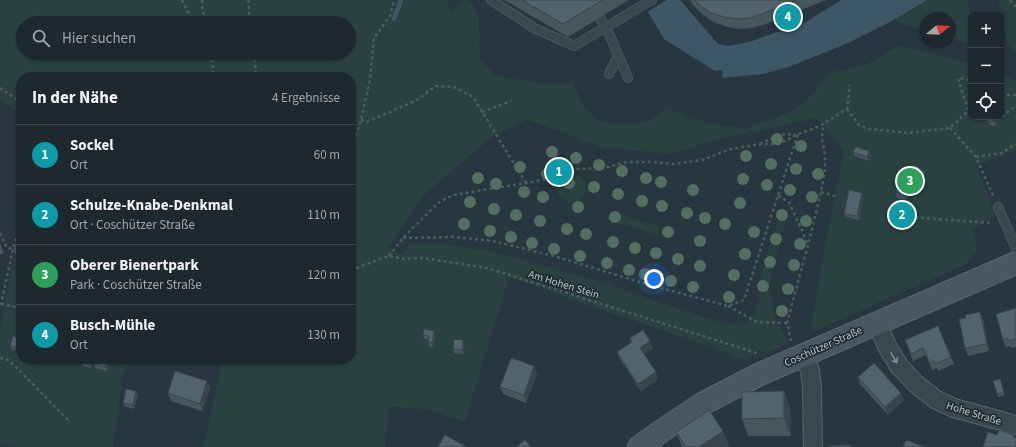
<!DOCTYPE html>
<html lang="de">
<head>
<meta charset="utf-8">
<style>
  :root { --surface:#1d282f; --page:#253037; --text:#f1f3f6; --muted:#a0a6aa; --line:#3b444b; --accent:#ea580c }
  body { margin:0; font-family:"Source Sans 3",sans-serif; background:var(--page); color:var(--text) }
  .controls { position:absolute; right:12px; top:12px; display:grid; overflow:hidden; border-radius:8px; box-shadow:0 1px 3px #0004 }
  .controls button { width:36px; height:36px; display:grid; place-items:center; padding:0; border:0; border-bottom:1px solid var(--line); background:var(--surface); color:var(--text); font:20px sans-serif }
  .compass { position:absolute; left:920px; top:12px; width:36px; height:36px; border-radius:50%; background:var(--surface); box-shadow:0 1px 3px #0004; rotate:72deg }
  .you { position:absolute; left:654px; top:279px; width:14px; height:14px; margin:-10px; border:3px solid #fff; border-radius:50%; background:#1a73e8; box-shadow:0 0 0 6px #1a73e833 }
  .badge { display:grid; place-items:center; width:26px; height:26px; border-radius:50%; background:var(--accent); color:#fff; font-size:13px; font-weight:700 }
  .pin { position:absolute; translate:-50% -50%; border:2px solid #fff; box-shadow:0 1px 4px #0006 }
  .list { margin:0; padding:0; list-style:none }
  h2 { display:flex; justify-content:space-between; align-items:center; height:52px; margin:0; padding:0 16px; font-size:17px }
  h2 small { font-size:13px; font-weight:400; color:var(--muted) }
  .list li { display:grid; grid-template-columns:26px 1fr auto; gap:12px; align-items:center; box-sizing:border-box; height:60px; padding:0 16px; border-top:1px solid var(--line) }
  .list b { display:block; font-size:15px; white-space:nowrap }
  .list p { margin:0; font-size:13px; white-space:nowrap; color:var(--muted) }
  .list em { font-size:13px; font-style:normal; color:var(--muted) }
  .icon { flex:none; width:22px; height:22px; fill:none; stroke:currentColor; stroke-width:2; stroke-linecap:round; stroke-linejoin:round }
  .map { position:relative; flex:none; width:1016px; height:447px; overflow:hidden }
  .search { position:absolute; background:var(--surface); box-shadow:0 1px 3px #0004; left:16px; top:16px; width:340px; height:44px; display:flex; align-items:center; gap:10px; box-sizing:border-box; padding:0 14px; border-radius:22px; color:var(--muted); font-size:15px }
  .panel { position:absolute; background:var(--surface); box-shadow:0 1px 3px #0004; left:16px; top:72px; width:340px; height:292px; border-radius:16px }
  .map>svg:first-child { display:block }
  .green { fill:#2a423f; fill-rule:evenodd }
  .water { fill:#3e5766 }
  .pier { fill:#27363f }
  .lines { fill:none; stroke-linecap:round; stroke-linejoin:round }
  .stream { stroke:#3e5766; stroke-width:4.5 }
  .lane-casing { stroke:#59656c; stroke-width:10 }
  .street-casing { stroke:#59656c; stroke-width:20 }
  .secondary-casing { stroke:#59656c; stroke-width:24 }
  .path { stroke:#495e5c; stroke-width:2.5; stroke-dasharray:3 3; stroke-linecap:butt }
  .lane { stroke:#3b474f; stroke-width:9 }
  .street { stroke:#3b474f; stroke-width:18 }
  .secondary { stroke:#4a5761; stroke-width:22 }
  .tree { fill:#536f5f }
  .wall { fill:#47555c }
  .shaded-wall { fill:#3a454b }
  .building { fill:#53636b; stroke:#3a454b }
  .oneway { stroke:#808b92 }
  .labels { text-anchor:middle; stroke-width:3.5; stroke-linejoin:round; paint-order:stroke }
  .street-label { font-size:11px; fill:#b8c2c9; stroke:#202c34 }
</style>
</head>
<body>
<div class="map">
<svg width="1016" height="447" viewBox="0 0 1016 447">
  <rect width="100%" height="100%" fill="#27363f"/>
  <g class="green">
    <path d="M0,0H447L452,13L462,0H466L472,3L479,18L480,59L495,75L546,84L573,83L582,104L598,121L622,125L649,121L666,108L708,123L744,129L790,113L814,93L830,72L866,65L898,45L971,64V117H1001V73L1016,81V150L976,166L996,214L973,229L977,251L966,264L810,333L824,250L844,151L817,118L716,140L668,154L601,147L529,120L495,134L424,195L388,247L401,255L409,245H451L491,251L609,284L675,308L721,322L739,326L750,321L757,309L759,283L780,212L787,214L769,284L775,317L789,343L768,353L757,350L749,361L509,277L465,422L424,409L389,407L385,447H203L223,359H351V77H21V113L0,100ZM23,23H349V53H23Z"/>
    <path d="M927,0H968L969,9L971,17V44L950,38V18H926V31L892,21Z"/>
    <path d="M1003,0H1016V53L1008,45L1005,31V19L1010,12L1001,9L999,6V2Z"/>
    <circle cx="571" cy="188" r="14"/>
    <path d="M610,212L660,226L657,235L607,220Z"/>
    <path d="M21,231V359H132L123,375L113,447H15L0,444V328L15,252Z"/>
  </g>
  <g class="water">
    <path d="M641,0H680L718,44L729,46L752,41L806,22L841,0H927L892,21L848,43L789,67L763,74L723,78L722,70L715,71L664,39Z"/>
    <path d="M917,166L925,172L921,185L904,200L897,198L896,186L905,173Z"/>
  </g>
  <path class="pier" d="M640,0H667L647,12Z"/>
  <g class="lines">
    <path class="stream" d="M394,19L401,0"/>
    <defs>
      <g id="lane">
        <path d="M491,0L534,28L574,46L652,0"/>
        <path d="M600,18L606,27L628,78"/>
        <path d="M609,74L618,56"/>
        <path d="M998,207L1016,248"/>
      </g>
      <g id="street">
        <path d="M877,323L887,346L899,366L916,384L935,399L954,408L1016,425"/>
        <path d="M804,355L810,371L812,387L813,447"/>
      </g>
      <path id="secondary" d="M639,447L663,430L702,404L760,374L804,355L1016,263"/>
    </defs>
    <use href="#lane" class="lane-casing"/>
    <use href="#street" class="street-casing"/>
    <use href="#secondary" class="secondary-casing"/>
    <g class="path">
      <path d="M182,0L189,15L196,23"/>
      <path d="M202,0V6L206,23"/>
      <path d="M248,0L249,3V23"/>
      <path d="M1010,0L1016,7"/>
      <path d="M212,53L213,77"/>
      <path d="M254,53L256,77"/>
      <path d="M0,88L21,102"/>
      <path d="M1001,95H1016"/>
      <path d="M847,109L859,125L869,129L908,133L950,128L971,108"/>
      <path d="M968,110L958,78L971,80"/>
      <path d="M482,112L511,101"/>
      <path d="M361,120L367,122L415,101L436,86L454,87L473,97L526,183"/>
      <path d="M997,120L1013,108L1016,109"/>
      <path d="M950,128L976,157L994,198"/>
      <path d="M760,144L778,135L795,134"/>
      <path d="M976,157L1002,153L1016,144"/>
      <path d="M351,165L353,162L355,139L361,120L370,80L374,38L390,16L394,0"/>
      <path d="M821,192L835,196"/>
      <path d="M778,196L789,202L808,244"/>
      <path d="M909,217L993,223"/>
      <path d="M0,233L7,248L13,249"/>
      <path d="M403,238L454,237L493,241L554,256L646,284L728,306L744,300L798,134"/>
      <path d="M389,256L403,238L438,203L453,195L526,183L558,177L577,169L604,168L627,162H652L674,164L702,160L731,149L760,144H779L798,134L813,129L823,124L847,109L849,94V85"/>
      <path d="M351,271L361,266L389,256L403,259L423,258L487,268L760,354"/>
      <path d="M1,304L21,308"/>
      <path d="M0,305L1,304L13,249L18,232L21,227"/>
      <path d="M728,306L757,322L787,323"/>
      <path d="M791,341L787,323L808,245L821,192L825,170V155L822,139L823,124"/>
      <path d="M0,358L8,360L19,370L70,422"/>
    </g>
    <use href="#lane" class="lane"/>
    <use href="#street" class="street"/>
    <use href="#secondary" class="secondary"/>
  </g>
  <g class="tree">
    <circle cx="777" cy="139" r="6"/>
    <circle cx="801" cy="146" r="6"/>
    <circle cx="552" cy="152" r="6"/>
    <circle cx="746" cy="156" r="6"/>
    <circle cx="576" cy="158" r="6"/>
    <circle cx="771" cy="164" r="6"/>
    <circle cx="599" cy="165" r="6"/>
    <circle cx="520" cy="167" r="6"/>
    <circle cx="796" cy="169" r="6"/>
    <circle cx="622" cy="171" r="6"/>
    <circle cx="547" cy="174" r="6"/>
    <circle cx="818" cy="174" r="6"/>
    <circle cx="478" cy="178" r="6"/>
    <circle cx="646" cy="178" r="6"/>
    <circle cx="743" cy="179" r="6"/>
    <circle cx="661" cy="182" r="6"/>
    <circle cx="569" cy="183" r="6"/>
    <circle cx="496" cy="184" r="6"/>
    <circle cx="767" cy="185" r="6"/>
    <circle cx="594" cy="187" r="6"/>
    <circle cx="693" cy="190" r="6"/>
    <circle cx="790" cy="190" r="6"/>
    <circle cx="524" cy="192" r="6"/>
    <circle cx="618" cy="194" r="6"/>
    <circle cx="543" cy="197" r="6"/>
    <circle cx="812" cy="197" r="6"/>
    <circle cx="642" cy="201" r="6"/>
    <circle cx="470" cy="202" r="6"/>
    <circle cx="740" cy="203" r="6"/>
    <circle cx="662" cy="206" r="6"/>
    <circle cx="578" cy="207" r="6"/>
    <circle cx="494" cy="209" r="6"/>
    <circle cx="687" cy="213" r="6"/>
    <circle cx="516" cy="215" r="6"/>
    <circle cx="782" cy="215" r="6"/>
    <circle cx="615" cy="217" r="6"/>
    <circle cx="705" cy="218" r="6"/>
    <circle cx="540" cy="221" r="6"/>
    <circle cx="806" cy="221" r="6"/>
    <circle cx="464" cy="224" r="6"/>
    <circle cx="725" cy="224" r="6"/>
    <circle cx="567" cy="229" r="6"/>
    <circle cx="490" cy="231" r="6"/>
    <circle cx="668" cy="232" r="6"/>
    <circle cx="754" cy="232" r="6"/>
    <circle cx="586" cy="234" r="6"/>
    <circle cx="511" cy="237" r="6"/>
    <circle cx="776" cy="239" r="6"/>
    <circle cx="700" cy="241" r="6"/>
    <circle cx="613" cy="242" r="6"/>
    <circle cx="532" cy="243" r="6"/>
    <circle cx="800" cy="244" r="6"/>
    <circle cx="635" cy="248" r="6"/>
    <circle cx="554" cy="249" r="6"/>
    <circle cx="656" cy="253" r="6"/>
    <circle cx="745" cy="254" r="6"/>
    <circle cx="580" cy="256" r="6"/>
    <circle cx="678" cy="259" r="6"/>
    <circle cx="770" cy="262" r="6"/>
    <circle cx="607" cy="263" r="6"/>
    <circle cx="794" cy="265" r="6"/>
    <circle cx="700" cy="266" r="6"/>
    <circle cx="629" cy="270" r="6"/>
    <circle cx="645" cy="274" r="6"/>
    <circle cx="734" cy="275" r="6"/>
    <circle cx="671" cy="281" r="6"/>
    <circle cx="763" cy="286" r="6"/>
    <circle cx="693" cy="287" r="6"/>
    <circle cx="788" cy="289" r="6"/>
    <circle cx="729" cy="297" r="6"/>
    <circle cx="782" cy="311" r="6"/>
  </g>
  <g class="wall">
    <path d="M504,0H629L568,37Z"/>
    <path d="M690,0H826L766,24L753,28L740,29L728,27L713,22L702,14L693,5Z"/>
    <path d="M987,119L997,120L996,125L994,126L990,125Z"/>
    <path d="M853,152L871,155L869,161L855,156Z"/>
    <path d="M862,193L864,196L859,220L846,217L844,214Z"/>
    <path d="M0,243L4,253L0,255Z"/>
    <path d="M21,243V255L15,254L14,250Z"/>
    <path d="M1016,308V347L1011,348L1010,346L1006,347L1003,340Z"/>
    <path d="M983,319L989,351L968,356L965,348Z"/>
    <path d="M423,335H435L433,347L429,346L428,342V340L424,339Z"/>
    <path d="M21,338V352L12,350L10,346Z"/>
    <path d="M630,338L653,348L644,354L658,379L641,391L620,359L617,352L631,343Z"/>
    <path d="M905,340L951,357L954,364L938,371L937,368L932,370L926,355L913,361Z"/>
    <path d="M465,344L463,354L454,353L453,349Z"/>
    <path d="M53,359H62V361Z"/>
    <path d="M67,359H79L78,364L68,362Z"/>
    <path d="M107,360L108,364L107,371L95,368L94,364Z"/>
    <path d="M81,363H92L91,368L83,366Z"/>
    <path d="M537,374L526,403L503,394L500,387Z"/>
    <path d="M858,377L901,393L904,400L888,415L860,384Z"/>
    <path d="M1000,379L1005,395L998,397L997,394Z"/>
    <path d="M210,388L202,411L171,401L168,393Z"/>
    <path d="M784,391L790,408L791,436H748L742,419Z"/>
    <path d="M138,395L134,409L124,406L123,403Z"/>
    <path d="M723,431L729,447H682L676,432Z"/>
  </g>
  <g class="shaded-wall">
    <path d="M995,117L997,120L996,125L994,121Z"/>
    <path d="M869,151L871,155L869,161L867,157Z"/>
    <path d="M862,193L864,196L859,220L857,216Z"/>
    <path d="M980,312L983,319L989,351L987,344Z"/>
    <path d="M434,331L435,335L433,347L432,343Z"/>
    <path d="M463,340L465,344L463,354L462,350Z"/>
    <path d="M650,341L653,348L642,355L640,348Z"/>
    <path d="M77,359H79L78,364L77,360Z"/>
    <path d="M91,359L92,363L91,368L90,364Z"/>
    <path d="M107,360L108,364L107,371L105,367Z"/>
    <path d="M534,366L537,374L526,403L524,395Z"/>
    <path d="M656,372L658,379L641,391L638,384Z"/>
    <path d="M207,381L210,388L202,411L200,404Z"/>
    <path d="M136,391L138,395L134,409L133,405Z"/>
    <path d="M784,391L790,408L791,436L784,418Z"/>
    <path d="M901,393L904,400L888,415L885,407Z"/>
    <path d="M723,431L729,447H699Z"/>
  </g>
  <g class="building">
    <path d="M522,0H603L563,24Z"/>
    <path d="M694,0H796L762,14L750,18L737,19L724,17L709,12L698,4Z"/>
    <path d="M988,117H995L994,121L993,122L989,121L987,119Z"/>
    <path d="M856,147L869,151L867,157L853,152Z"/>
    <path d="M849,190L862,193L857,216L844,214Z"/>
    <path d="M16,242L21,243V252L14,250Z"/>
    <path d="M1016,308V339L1008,341V338L1003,340L996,314Z"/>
    <path d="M980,312L987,344L965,348L959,319L966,318L965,315Z"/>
    <path d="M938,326L951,357L935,364L934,361L930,363L923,348L911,354L905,340Z"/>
    <path d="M424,329L434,331L432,343L428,342L429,336L423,335Z"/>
    <path d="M643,330L650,341L640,348L656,372L638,384L617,352L632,342L630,338Z"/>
    <path d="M13,336L21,338V344L20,348L10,346Z"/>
    <path d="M454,339L463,340L462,350L453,349Z"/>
    <path d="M511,358L534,366L524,395L500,387Z"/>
    <path d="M82,359H91L90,364L81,363Z"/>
    <path d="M95,359H101L107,360L105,367L94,364Z"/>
    <path d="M874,363L901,393L885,407L858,377Z"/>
    <path d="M175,371L207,381L200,404L168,393Z"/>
    <path d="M1000,379L1004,392L997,394L993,381Z"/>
    <path d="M126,389L136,391L133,405L123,403Z"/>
    <path d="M784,391V418L742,419V392Z"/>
    <path d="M709,410L723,431L699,447H686L676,432Z"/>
    <path d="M999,430L1014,435L1013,437L1016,438V447H983L988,432L997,435Z"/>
    <path d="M445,435L467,447H438Z"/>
    <path d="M525,440L531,447H516Z"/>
    <path d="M906,440L925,447H903Z"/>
    <path d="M851,445V447H828V446Z"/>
  </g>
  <defs><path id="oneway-shaft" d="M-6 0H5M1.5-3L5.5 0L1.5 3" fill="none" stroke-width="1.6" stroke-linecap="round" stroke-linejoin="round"/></defs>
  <use class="oneway" href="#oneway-shaft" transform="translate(894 358) rotate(59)"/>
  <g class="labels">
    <g class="street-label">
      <text transform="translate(564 284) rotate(17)" y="4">Am Hohen Stein</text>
      <text transform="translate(823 346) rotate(-24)" y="4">Coschützer Straße</text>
      <text transform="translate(974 413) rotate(17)" y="4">Hohe Straße</text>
    </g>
  </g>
</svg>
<div class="controls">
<button>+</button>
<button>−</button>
<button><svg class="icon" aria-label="locate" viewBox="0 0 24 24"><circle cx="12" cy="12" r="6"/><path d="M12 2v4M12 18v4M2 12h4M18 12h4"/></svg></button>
</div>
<svg class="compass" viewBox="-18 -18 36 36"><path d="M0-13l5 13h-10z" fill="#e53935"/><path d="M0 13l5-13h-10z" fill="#a0a6aa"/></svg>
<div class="you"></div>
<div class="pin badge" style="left:559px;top:172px;background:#0f9aa8">1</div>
<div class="pin badge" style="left:902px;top:215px;background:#0f9aa8">2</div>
<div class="pin badge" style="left:910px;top:181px;background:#2e9e5b">3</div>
<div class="pin badge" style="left:788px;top:17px;background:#0f9aa8">4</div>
<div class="search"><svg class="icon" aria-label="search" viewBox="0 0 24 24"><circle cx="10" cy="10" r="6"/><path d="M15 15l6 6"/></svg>Hier suchen</div>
<section class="panel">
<h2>In der Nähe<small>4 Ergebnisse</small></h2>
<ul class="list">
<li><span class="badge" style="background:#0f9aa8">1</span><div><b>Sockel</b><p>Ort</p></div><em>60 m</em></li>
<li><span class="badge" style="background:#0f9aa8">2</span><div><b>Schulze-Knabe-Denkmal</b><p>Ort · Coschützer Straße</p></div><em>110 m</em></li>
<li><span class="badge" style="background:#2e9e5b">3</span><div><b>Oberer Bienertpark</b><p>Park · Coschützer Straße</p></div><em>120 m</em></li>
<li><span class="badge" style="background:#0f9aa8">4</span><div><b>Busch-Mühle</b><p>Ort</p></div><em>130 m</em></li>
</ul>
</section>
</div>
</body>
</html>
